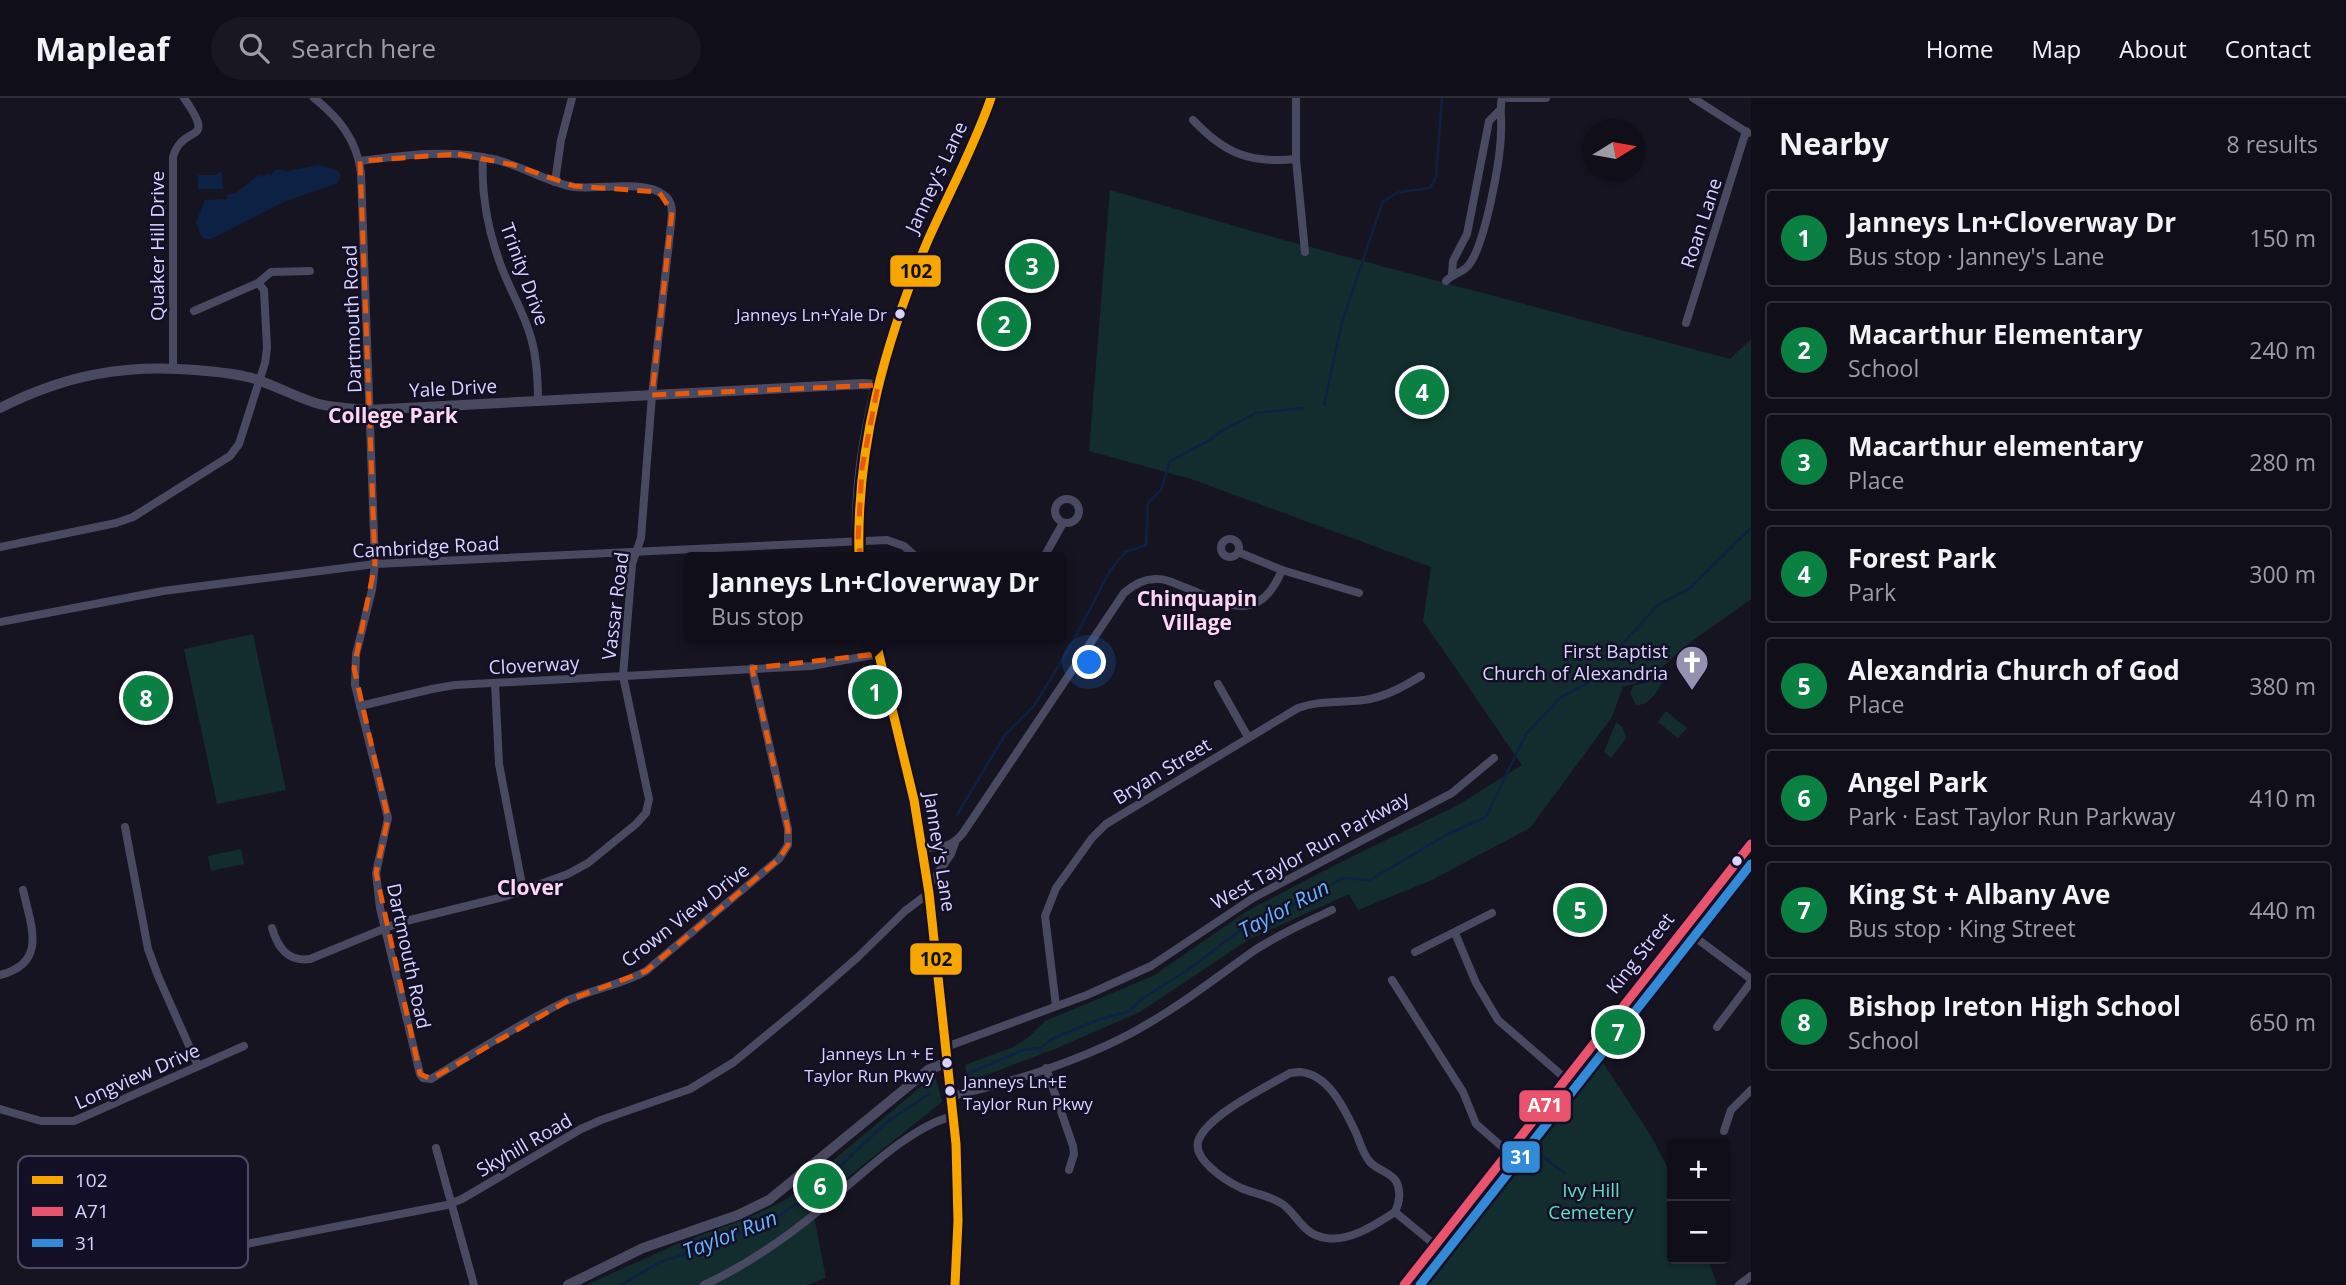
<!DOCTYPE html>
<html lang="en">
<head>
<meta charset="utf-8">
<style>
  :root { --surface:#100f19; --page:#191822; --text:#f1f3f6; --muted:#9c9ca2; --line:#302f38; --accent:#0b8043 }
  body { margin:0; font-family:"Open Sans",sans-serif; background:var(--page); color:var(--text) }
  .controls { position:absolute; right:21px; bottom:21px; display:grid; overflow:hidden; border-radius:7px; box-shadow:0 2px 5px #0004 }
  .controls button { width:63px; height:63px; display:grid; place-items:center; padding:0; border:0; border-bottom:2px solid var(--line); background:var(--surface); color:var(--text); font:35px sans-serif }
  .compass { position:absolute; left:1583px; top:21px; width:63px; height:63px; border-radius:50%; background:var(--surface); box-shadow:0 2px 5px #0004; rotate:79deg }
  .you { position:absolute; left:1090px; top:565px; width:24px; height:24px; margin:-18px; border:5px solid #fff; border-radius:50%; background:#1a73e8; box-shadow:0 0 0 10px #1a73e833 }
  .badge { display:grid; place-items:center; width:46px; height:46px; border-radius:50%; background:var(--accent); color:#fff; font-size:23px; font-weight:700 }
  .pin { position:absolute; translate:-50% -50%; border:4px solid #fff; box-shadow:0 2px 7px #0006 }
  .popup { position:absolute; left:684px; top:454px; width:382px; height:91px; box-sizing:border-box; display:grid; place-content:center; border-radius:7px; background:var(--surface); filter:drop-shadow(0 2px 5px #0005); font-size:23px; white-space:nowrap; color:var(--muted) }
  .popup b { font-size:26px; color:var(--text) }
  .popup::after { content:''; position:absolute; left:50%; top:100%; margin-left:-14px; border:14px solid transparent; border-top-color:var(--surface) }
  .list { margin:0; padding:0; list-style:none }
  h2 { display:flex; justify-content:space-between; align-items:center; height:91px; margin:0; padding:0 28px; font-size:30px }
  h2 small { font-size:23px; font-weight:400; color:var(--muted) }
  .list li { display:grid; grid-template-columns:46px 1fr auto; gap:21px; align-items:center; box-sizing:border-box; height:98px; margin:0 14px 14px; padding:0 14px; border:2px solid var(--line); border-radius:7px }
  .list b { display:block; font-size:26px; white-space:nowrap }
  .list p { margin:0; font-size:23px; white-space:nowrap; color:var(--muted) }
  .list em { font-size:23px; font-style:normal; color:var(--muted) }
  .icon { flex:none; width:38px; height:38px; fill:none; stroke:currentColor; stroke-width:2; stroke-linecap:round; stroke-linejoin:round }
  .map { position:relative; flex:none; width:1751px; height:1187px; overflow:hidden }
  header { display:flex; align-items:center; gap:42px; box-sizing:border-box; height:98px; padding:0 35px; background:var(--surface); border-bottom:2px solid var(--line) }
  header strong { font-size:33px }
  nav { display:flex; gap:38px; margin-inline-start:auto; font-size:24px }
  .search { width:490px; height:63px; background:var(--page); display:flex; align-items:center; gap:18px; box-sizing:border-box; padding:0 24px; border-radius:38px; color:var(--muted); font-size:26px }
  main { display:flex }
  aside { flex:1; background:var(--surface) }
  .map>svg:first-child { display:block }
  .green { fill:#132c2d }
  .water { fill:#0d2144 }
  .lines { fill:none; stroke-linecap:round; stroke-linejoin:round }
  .stream { stroke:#0d2144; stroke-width:2.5 }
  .minor { stroke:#4a4962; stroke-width:8 }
  .tertiary { stroke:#4a4962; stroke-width:10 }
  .secondary { stroke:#575674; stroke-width:12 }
  .primary { stroke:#5e5373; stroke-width:12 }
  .bus-1-casing { stroke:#130f26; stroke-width:14 }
  .bus-2-casing { stroke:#130f26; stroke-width:14 }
  .bus-3-casing { stroke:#130f26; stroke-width:14 }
  .bus-1 { stroke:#f7a600; stroke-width:9 }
  .bus-2 { stroke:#e9536b; stroke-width:9 }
  .bus-3 { stroke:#338bd7; stroke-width:9 }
  .marked { fill:none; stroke:#e8590c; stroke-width:5; stroke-dasharray:14 9; stroke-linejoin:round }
  .bus-dot { fill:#d9d4ff; stroke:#130f26; stroke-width:2.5 }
  .labels { text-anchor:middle; stroke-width:5; stroke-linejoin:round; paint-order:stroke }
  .bus-label { font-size:17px; fill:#d9d4ff; stroke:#130f26; text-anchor:end }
  .street-label { font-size:19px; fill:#d9d4ff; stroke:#130f26 }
  .poi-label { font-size:19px; fill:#d9d4ff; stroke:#130f26; text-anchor:end }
  .park-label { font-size:19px; fill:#5fe0c0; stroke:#130f26 }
  .neighbourhood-label { font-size:21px; font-weight:bold; fill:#ffd6f0; stroke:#130f26 }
  .water-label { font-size:21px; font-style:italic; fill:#62b6ff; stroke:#130f26 }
  .key { fill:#130f26; stroke:#4e4a67; stroke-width:2 }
  .key-label { font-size:19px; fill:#d9d4ff }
  .line-badge { stroke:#130f26; stroke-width:2.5 }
  .badge-label { font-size:19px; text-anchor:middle; font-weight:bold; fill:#fff }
  .pale-badge-label { font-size:19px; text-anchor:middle; font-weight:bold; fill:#111 }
</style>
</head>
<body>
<header>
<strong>Mapleaf</strong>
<div class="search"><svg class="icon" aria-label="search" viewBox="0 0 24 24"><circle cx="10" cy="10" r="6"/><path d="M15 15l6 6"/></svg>Search here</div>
<nav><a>Home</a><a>Map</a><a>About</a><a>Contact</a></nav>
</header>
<main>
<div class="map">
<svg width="1751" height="1187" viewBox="0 0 1751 1187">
  <rect width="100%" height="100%" fill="#161421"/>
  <g class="green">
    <path d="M1110,92L1280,141L1730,261L1751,241V501L1691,544L1647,582L1623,589L1612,619L1530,730L1432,782L1358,812L1349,796L1248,842L1140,914L1055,951L968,984L965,967L1013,949L1029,939L1045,923L1153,878L1247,813L1343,763L1458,707L1522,667L1423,523L1431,469L1191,381L1089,353Z"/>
    <path d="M253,536L286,692L217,706L184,551Z"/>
    <path d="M1658,574L1665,580C1658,591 1651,608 1636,607L1630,595L1633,588L1650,583Z"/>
    <path d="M1666,613L1687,630L1678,640L1658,624Z"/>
    <path d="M1616,624L1623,630L1626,640L1611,660L1604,654Z"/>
    <path d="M241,751L244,766L211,773L208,758Z"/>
    <path d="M1600,960L1650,1036L1672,1078V1161H1708L1717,1187H1423Z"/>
    <path d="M936,980L942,1004L812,1108L826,1180L807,1187H586L677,1146L748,1120L787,1101L930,981Z"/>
  </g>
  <g class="water">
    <path d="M318,67L335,71L341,76L338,85L286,103L211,141H205L200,136L196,124L205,102L227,101V97L237,94L260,76L261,79L267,75L271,77L276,71L288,73Z"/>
    <path d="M219,74H222L223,91H198V77H216Z"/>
  </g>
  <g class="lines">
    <g class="stream">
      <path d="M1324,307L1342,224L1383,103L1399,94L1430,90L1436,79L1442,0"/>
      <path d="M1610,559L1659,506L1689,491L1751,430"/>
      <path d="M957,717L1005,637L1034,608L1070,549L1110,473L1125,454L1146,447L1148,405L1161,392L1170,363L1208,343L1223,332L1256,315L1303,310"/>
      <path d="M969,975L1023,952L1040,950L1052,941L1095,923L1129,913L1143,900L1188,872L1242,831L1290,809L1343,780L1370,782L1446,737L1486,719L1526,636L1561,599L1588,585"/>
      <path d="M1533,1051L1566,1076"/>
      <path d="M621,1187L660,1164L683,1157L707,1141L734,1137L766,1127L787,1112L802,1104L887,1024L929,996"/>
    </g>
    <g class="minor">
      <path d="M314,0C339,20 357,42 361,75L375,466L372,492L356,556L355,587L388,720L376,775L380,810L420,976L423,980L431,981C476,954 520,925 566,903C593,891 621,887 646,873L779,761L788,747V731L752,570"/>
      <path d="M1296,0V61L1305,154"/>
      <path d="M1508,0H1546"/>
      <path d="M1693,0L1748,35"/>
      <path d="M1193,22C1224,55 1250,66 1296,61"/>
      <path d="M483,59C481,95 488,132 500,165C509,191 524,214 531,240C537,260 538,282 538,304"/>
      <path d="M555,84L561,42L572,0"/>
      <path d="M1452,176L1453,163L1467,136L1489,23L1499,13"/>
      <path d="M1446,183C1452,176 1462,175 1468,168C1485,148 1501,60 1501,32C1502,21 1499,12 1502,0"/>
      <path d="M194,213L258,185L271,174L310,173"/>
      <path d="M1686,225L1746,33"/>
      <path d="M173,270V59C183,24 218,49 184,0"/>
      <circle cx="1067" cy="413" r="12"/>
      <circle cx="1230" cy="450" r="9"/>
      <path d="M0,449L116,425L133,419L230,358L239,346L265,265L267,250L264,192L258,185"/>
      <path d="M1238,454L1282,472L1359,495"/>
      <path d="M1044,459L1063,425"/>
      <path d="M0,524L163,493L375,466L887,442L904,448L916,459"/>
      <path d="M495,585L499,666L523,792"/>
      <path d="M1218,586L1248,639"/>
      <path d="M360,608L432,591L455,587L811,568L879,556"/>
      <path d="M125,729L148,851L158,878L198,968"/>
      <path d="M923,750C942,749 951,750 963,735L1124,495C1133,487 1145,480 1158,481C1167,481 1176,486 1184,489C1227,506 1259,528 1282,472"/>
      <path d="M928,789L951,756L955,745"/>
      <path d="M272,830C278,850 288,864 310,861L398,825L507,798L568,776L588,765L636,726L646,715L649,701L623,578L632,466L641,440L652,297L671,126C672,116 674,104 664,97C643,81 599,92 574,89C546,84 521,67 493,61C448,51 405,57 360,63"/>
      <path d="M1684,831L1751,881"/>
      <path d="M1455,835L1476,885L1498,922L1566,981"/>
      <path d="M1415,854L1492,815"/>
      <path d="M0,877C48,865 31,828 23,792"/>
      <path d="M1392,882L1463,994L1476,1026L1508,1054"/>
      <path d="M1056,908L1045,818L1056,790L1092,740L1106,726L1298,610C1320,602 1341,605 1364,602C1385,599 1403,589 1421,578"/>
      <path d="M1717,929L1751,884"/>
      <path d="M946,949L1087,897L1151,868L1253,800L1452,695L1494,660"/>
      <path d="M1046,970L1073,1048L1074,1056L1069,1072"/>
      <path d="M1300,974C1329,976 1345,1012 1356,1035C1360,1045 1363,1056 1370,1064C1377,1072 1390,1074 1396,1083C1401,1092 1400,1104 1395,1114C1376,1126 1350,1144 1326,1140C1304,1137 1300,1121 1285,1108C1273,1098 1255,1096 1241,1090C1226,1083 1190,1060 1199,1041C1210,1016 1266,989 1290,975Z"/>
      <path d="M952,998C1011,985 1085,961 1137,932C1178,909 1215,881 1252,854C1277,837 1305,825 1332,812"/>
      <path d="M0,1011L41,1023H74L244,948"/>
      <path d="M1724,1033L1731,1012L1751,992"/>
      <path d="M436,1050L474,1187"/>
      <path d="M1395,1114L1435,1147"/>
      <path d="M67,1165C91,1161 114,1167 138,1167L447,1107L462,1101L581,1031L601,1022L690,991L734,964L803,907L858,859L905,813L929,795"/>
      <path d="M704,1187C747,1167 786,1140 822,1110C857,1081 911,1027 954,1018"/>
      <path d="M1739,1187L1751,1178"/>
    </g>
    <g class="tertiary">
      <path d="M0,310C65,277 124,266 196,272C215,274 236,275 255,281C277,288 297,300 319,306C334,310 352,310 367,312L863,286L878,287"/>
      <path d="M568,1187L643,1150L738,1117L769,1102L928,972L948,964"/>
    </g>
    <g class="secondary">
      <path d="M859,459C851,356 887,235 929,141C950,93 975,49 991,0"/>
      <path d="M875,540L914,702L929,795L956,1046L958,1123L955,1187"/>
    </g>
    <path class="primary" d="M1404,1187L1751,746"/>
    <defs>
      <g id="bus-1">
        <path d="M859,459C856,348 885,244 928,142C949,95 974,49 991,0"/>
        <path d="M875,540L914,702L929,795L956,1046L958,1123L955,1187"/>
      </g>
      <path id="bus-2" d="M1404,1187L1751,746"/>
      <path id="bus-3" d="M1420,1187L1751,766"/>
    </defs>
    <use href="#bus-1" class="bus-1-casing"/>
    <use href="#bus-2" class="bus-2-casing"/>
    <use href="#bus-3" class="bus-3-casing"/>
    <use href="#bus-1" class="bus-1"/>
    <use href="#bus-2" class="bus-2"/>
    <use href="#bus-3" class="bus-3"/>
  </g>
  <path class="marked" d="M458,56L514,67L574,88L659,94L672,114L652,297L878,287L862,370L858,443L879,556L752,570L788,731V747L779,761L646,873L569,902L431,981L420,976L376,775L388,720L354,570L375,466L360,63Z"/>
  <defs>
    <symbol id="church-pin" viewBox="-11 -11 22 30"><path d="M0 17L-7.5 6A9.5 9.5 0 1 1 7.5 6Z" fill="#9591b1" stroke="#130f26"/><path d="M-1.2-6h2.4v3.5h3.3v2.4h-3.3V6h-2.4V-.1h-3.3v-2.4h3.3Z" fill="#fff"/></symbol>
  </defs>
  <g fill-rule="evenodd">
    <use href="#church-pin" x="1673" y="545" width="38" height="52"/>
  </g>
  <g class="bus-dot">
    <circle cx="900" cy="216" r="6"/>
    <circle cx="1737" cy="763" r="6"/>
    <circle cx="947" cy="965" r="6"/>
    <circle cx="950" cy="993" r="6"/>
  </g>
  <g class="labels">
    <g class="bus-label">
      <text x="887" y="223">Janneys Ln+Yale Dr</text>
      <text x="934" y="962">Janneys Ln + E<tspan x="934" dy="22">Taylor Run Pkwy</tspan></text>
      <text x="963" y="990" text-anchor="start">Janneys Ln+E<tspan x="963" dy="22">Taylor Run Pkwy</tspan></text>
    </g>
    <g class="street-label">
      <text transform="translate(936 79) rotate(-65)" y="7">Janney's Lane</text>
      <text transform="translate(1701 125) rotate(-72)" y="7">Roan Lane</text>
      <text transform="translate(157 148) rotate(-90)" y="7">Quaker Hill Drive</text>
      <text transform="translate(525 176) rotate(70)" y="7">Trinity Drive</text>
      <text transform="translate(352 221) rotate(-92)" y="7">Dartmouth Road</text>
      <text transform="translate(453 290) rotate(-3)" y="7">Yale Drive</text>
      <text transform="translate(426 449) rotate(-3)" y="7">Cambridge Road</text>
      <text transform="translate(615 508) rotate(-83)" y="7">Vassar Road</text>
      <text transform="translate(534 567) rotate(-3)" y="7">Cloverway</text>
      <text transform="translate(1162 673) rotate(-31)" y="7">Bryan Street</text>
      <text transform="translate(1310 752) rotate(-29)" y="7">West Taylor Run Parkway</text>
      <text transform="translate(940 754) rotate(81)" y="7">Janney's Lane</text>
      <text transform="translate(685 817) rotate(-38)" y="7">Crown View Drive</text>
      <text transform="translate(1640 855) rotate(-52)" y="7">King Street</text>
      <text transform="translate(409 858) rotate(78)" y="7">Dartmouth Road</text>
      <text transform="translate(137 978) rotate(-24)" y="7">Longview Drive</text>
      <text transform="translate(524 1047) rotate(-30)" y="7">Skyhill Road</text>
    </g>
    <g class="poi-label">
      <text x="1668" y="560">First Baptist<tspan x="1668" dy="22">Church of Alexandria</tspan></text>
    </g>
    <g class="park-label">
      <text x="1591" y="1099">Ivy Hill<tspan x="1591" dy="22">Cemetery</tspan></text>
    </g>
    <g class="neighbourhood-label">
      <text x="393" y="325">College Park</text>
      <text x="1197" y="508">Chinquapin<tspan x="1197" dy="24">Village</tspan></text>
      <text x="530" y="797">Clover</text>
    </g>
    <g class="water-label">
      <text transform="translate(1284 811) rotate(-28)" y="7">Taylor Run</text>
      <text transform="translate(730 1137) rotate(-21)" y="7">Taylor Run</text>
    </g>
  </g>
  <rect x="18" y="1058" width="230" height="112" rx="10" class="key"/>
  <rect x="32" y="1078" width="31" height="8" fill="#f7a600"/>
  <rect x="32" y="1109" width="31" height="9" fill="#e9536b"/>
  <rect x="32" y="1141" width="31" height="8" fill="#338bd7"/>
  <g class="key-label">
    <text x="75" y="1089">102</text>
    <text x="75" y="1120">A71</text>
    <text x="75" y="1152">31</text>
  </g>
  <g class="line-badge">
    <rect x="889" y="156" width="53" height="34" rx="7" fill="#f7a600"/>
    <rect x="909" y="844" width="54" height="34" rx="7" fill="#f7a600"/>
    <rect x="1518" y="991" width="54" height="34" rx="7" fill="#e9536b"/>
    <rect x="1501" y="1042" width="40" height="34" rx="7" fill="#338bd7"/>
  </g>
  <g class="badge-label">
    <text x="1545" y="1014">A71</text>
    <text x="1521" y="1066">31</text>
  </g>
  <g class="pale-badge-label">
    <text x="916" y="180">102</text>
    <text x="936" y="868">102</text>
  </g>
</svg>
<div class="controls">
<button>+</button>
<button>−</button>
</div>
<svg class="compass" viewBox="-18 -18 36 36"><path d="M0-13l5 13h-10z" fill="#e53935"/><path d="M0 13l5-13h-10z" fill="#9c9ca2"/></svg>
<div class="you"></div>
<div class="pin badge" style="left:875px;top:594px">1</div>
<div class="popup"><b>Janneys Ln+Cloverway Dr</b>Bus stop</div>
<div class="pin badge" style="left:1004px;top:226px">2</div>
<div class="pin badge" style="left:1032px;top:168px">3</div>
<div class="pin badge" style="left:1422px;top:294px">4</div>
<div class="pin badge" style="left:1580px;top:812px">5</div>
<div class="pin badge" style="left:820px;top:1088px">6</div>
<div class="pin badge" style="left:1618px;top:934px">7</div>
<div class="pin badge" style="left:146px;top:600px">8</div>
</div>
<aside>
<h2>Nearby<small>8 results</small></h2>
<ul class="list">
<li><span class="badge">1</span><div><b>Janneys Ln+Cloverway Dr</b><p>Bus stop · Janney's Lane</p></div><em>150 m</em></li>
<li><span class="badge">2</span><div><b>Macarthur Elementary</b><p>School</p></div><em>240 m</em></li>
<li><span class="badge">3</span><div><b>Macarthur elementary</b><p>Place</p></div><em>280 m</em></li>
<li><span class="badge">4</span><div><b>Forest Park</b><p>Park</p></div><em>300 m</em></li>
<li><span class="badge">5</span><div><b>Alexandria Church of God</b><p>Place</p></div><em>380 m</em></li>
<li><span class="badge">6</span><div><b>Angel Park</b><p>Park · East Taylor Run Parkway</p></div><em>410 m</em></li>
<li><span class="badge">7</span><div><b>King St + Albany Ave</b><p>Bus stop · King Street</p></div><em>440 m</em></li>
<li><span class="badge">8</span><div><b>Bishop Ireton High School</b><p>School</p></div><em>650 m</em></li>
</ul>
</aside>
</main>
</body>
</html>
